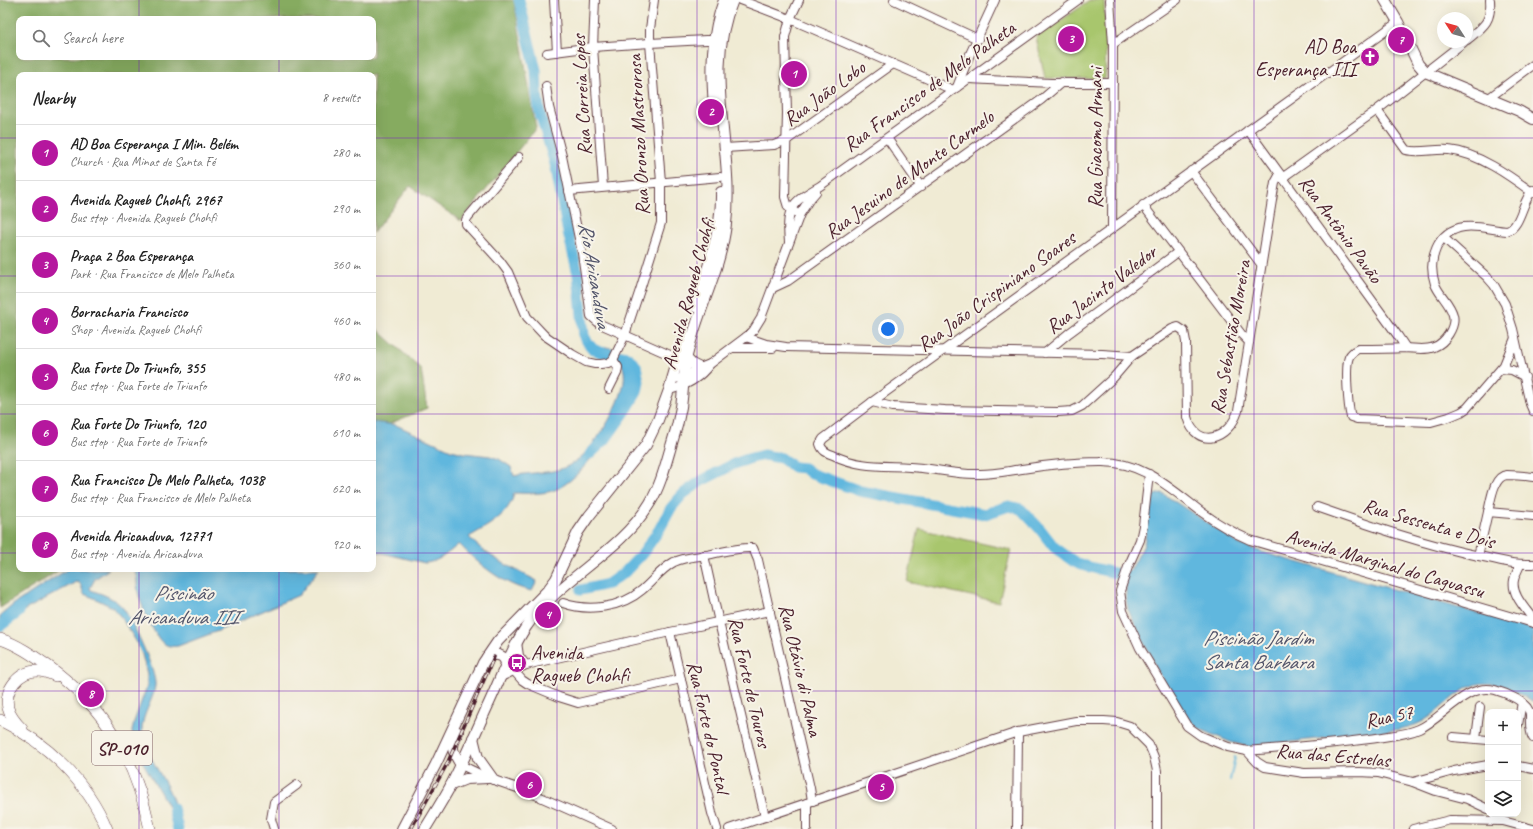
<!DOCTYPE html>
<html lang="en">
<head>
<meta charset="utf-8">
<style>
  :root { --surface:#fff; --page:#f2f2f2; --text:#222; --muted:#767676; --line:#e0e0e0; --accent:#b5179e }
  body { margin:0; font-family:Caveat,sans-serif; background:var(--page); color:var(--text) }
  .controls { position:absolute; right:12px; bottom:12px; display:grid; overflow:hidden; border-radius:8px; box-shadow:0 4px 16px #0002 }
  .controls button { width:36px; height:36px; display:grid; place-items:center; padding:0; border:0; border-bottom:1px solid var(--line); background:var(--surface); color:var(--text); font:20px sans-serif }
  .compass { position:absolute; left:1437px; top:12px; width:36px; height:36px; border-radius:50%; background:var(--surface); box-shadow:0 4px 16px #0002; rotate:306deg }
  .you { position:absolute; left:888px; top:329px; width:14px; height:14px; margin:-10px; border:3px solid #fff; border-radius:50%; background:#1a73e8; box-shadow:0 0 0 6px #1a73e833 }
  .badge { display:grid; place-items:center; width:26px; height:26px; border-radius:50%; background:var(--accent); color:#fff; font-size:13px; font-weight:700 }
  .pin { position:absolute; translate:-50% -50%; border:2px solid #fff; box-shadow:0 1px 4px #0006 }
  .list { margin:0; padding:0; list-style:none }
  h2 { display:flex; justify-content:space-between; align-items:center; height:52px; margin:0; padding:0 16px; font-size:17px }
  h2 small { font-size:13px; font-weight:400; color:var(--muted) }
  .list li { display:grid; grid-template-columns:26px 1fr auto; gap:12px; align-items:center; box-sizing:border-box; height:56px; padding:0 16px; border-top:1px solid var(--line) }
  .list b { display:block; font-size:15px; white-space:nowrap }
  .list p { margin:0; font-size:13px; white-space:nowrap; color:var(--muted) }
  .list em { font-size:13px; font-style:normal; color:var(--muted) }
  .icon { flex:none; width:22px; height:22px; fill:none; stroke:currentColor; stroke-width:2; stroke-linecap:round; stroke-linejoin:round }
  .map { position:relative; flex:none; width:1533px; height:829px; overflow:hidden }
  .search { position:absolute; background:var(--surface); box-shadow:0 4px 16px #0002; left:16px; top:16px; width:360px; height:44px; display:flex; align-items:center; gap:10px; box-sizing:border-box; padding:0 14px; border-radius:8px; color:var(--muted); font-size:15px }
  .panel { position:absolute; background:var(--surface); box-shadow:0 4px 16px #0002; left:16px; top:72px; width:360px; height:500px; border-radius:8px }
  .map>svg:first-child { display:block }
  .green { fill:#a8c66d; stroke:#79724c }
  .forest { fill:#86ab60; stroke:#686546; fill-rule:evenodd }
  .water { fill:#61b7de; stroke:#566b84 }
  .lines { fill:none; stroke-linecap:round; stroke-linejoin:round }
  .stream { stroke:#61b7de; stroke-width:2 }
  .river { stroke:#61b7de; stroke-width:11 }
  .minor-casing { stroke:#633e44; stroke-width:10 }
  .major-casing { stroke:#633e44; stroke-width:12 }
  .highway-casing { stroke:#633e44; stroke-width:12 }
  .minor { stroke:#fff; stroke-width:8 }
  .major { stroke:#fff; stroke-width:10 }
  .highway { stroke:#fff; stroke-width:11 }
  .rail-casing { stroke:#4a1f2b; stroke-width:3.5 }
  .rail { stroke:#f7f3e8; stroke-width:2; stroke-dasharray:6; stroke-linecap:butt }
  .grid { fill:none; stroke:#7b2cbf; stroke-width:1; stroke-opacity:0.55 }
  .labels { text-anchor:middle; stroke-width:4; stroke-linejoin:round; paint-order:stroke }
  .shield { fill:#f7f3e8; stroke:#7e5f64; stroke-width:1 }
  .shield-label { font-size:19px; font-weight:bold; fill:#4a1f2b }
  .poi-label { font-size:20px; fill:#4a1f2b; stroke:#f7f3e8; text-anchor:end }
  .street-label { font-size:20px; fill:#4a1f2b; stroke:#f7f3e8 }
  .water-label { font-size:21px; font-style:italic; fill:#52546a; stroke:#f7f3e8 }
</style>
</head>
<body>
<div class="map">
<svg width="1533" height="829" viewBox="0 0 1533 829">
  <rect width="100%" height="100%" fill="#f7f3e8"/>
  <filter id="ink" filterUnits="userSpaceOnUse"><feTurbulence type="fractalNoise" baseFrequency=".025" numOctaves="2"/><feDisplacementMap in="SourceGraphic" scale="8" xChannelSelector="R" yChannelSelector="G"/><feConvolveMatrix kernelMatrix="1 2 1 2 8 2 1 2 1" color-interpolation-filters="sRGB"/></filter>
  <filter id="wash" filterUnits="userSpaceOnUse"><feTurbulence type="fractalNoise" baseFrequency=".012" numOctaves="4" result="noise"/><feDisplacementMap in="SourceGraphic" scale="16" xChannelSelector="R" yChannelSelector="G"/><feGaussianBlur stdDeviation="0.9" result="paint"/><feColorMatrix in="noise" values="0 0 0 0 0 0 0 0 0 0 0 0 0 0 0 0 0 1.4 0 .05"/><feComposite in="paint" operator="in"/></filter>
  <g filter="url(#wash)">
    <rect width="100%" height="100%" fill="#f0ebd4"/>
    <g class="green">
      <path d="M1091,0H1104L1106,40L1105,79L1045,78L1036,37Z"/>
      <path d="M919,529L1011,550L999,602L907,582Z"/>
    </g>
    <g class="forest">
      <path d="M0,0H514L536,128L461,221L410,186L373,233V75H19V569H61L0,608ZM19,19H373V57H19Z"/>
      <path d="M373,325L421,369L427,408L387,425L373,464Z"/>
    </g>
    <g class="water">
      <path d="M606,347C615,349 624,350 631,358C637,366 636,384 632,394C628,406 619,417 612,428C597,450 581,477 557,489C545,495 527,493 514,493C510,515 487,526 469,537C485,556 515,569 537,581L532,591C505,586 478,564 459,544C449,552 439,562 425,563L373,551V422L396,425L451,450L464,453L490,456L499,459L511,467L514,476C532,471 551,475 568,466C575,462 582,457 587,451C602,434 635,385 621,363C617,357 610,355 603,353Z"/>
      <path d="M1162,493L1239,544L1265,553L1533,629V702L1529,699C1513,691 1496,681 1478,684C1453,690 1438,717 1415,725C1394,732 1370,733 1349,735C1316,739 1283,743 1249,747L1230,742L1200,729L1183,715L1156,668L1128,610L1126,599V583L1131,569L1144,545L1148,519L1149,501L1154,495Z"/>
      <path d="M68,569H85L86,570L89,569H109L95,579L90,588L91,590C102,594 115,598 123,608C132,620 157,672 155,686C153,703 138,719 143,738C151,767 177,791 177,822L138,754L133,741L132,731L135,719L147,686V674L142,654L136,641L121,617L112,607L94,598L84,594L80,583L76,582L3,622L0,625V616L14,604Z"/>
      <path d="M134,569H319L299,595L218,631L178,646C173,647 167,646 163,643C156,639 141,605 139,596C136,587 138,578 134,569Z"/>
    </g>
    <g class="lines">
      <path class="stream" d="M1230,780L1235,757"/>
      <g class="river">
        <path d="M519,0L536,70L537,94L540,113L555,164L567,228L578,274L584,336L588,343L593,349L600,352L627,357L633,362L636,366L639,382L637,392L627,409L605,440L590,454"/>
        <path d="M581,590L608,584L625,572L642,554L659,530L671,508L683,494L701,481L734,464L748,459L763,455L781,458L794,467L804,468L812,474L860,491L985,514L1009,506L1021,509L1040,529L1054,547L1073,561L1081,565L1136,578"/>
        <path d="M0,626L19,612"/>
        <path d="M173,808L178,829"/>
      </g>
    </g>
  </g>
  <g filter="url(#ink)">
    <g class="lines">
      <defs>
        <g id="minor">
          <path d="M554,0L557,52"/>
          <path d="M595,0L593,47L603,187"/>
          <path d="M740,0L790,19L953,90"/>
          <path d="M894,0L978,39"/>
          <path d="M1110,0L1113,44L1112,228"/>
          <path d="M1398,22L872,402L823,439L820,444C822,451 827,453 833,455C863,470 891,464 922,468C941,470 960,475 980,474C994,474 1008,471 1022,469C1047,465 1074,462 1100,462C1143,461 1171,489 1203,513C1218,524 1234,533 1250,540L1533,623"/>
          <path d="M1467,40C1483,27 1492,22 1490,0"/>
          <path d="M1113,44L1177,0"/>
          <path d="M547,53L593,47L650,43L706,40H720"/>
          <path d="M969,79L1051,83H1113"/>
          <path d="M546,86L549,107L562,156L582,253L591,316L600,324L670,355"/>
          <path d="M957,87L970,54L995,0"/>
          <path d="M1489,98L1533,65"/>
          <path d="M1377,110L1406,150C1419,154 1436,148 1449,150C1478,153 1510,176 1533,193"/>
          <path d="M1248,130L1398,336L1406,348"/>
          <path d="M887,138L921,187"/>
          <path d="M725,148L774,145L787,140L893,64"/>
          <path d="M519,157L468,217L466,220V224L500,261L508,272L527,317L544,335L572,354L586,362L595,364H601L608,363L613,360L625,335L640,290L661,223V182L650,43V29L654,0"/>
          <path d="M1191,171L1261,264"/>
          <path d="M1282,178L1377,110L1464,42"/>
          <path d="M569,191L720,177"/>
          <path d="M1143,205L1242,335L1249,342"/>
          <path d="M795,212L788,207L785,197L787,113L785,37L790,19L799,0"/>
          <path d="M1444,238L1487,277L1494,285L1505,304L1513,329L1530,404L1533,411"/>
          <path d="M789,242C786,208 790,203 820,186L1078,0"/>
          <path d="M773,288L788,281L1041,100L1062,82"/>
          <path d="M746,337L766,344L786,347L1102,354L1132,356"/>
          <path d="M1515,338L1504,365L1467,408L1461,412L1449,417L1431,422L1357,419L1351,417C1348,407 1345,366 1349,357C1351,353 1354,351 1358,349C1373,349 1388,349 1404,348C1414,348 1424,351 1434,347C1445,343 1456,327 1453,315C1450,303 1439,295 1435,284C1427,260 1437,231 1464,227C1478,225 1493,230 1507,231C1521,227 1522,200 1533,190"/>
          <path d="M732,348H773"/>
          <path d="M1045,353L1069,333L1178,252"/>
          <path d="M1501,369L1512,370L1525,377"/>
          <path d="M672,379L683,378L700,368L710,364L746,337L753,331L761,318L800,214L809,200L816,192"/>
          <path d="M609,389L617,373L618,367L613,360"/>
          <path d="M669,390C686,386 700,378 710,364"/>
          <path d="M872,402L893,407L945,410L1058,412L1072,411L1082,406L1114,377L1132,356L1172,329L1178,327L1184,331L1186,342L1187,417C1197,451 1229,439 1238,411L1273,194L1275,183L1280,174"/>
          <path d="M1149,474L1143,526L1140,540L1128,567L1120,591L1123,611L1140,648L1187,726L1201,736L1228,747L1247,751C1293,747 1339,744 1383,737C1395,735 1408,734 1419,729C1442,719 1467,682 1495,690C1506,693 1529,702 1530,715C1530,723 1529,731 1533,738"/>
          <path d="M1317,507C1371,526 1423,544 1479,556C1497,560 1514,565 1533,564"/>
          <path d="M1488,512C1491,501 1493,476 1507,475C1516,475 1525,476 1533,477"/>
          <path d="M704,555L718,618L765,817"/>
          <path d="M1478,556L1488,512L1533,516"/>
          <path d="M1520,565C1518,570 1515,575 1514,580C1511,594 1525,608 1533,619"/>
          <path d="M563,603C588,612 621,608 642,590C653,581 661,569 674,562C685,557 696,557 707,555C722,552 738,547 753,548L758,560L810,788L812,801"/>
          <path d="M670,632L712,813L717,829"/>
          <path d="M517,642L519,656L526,665"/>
          <path d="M514,671L522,680L528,684L559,697L578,703L681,679"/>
          <path d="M501,677L526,665L670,632L770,611"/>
          <path d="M1518,725L1522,702"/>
          <path d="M1453,737L1488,740"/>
          <path d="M1476,738L1480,707"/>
          <path d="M1247,751L1257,762L1265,767L1304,773L1360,772L1378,773L1413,782L1436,791L1467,799L1488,809"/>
          <path d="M461,765L488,778L529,792L612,829"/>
          <path d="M1518,766L1533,769"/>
          <path d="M1413,782L1454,771L1488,765"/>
          <path d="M807,803V829"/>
          <path d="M1495,814L1503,821L1533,829"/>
          <path d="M274,829L271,819L274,802L297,785"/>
          <path d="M729,829L1018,732L1076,721H1104L1117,722L1130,726L1149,745L1154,757L1157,771V829"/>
          <path d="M1017,829L1018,732"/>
          <path d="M1413,829L1450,820L1503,821"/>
        </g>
        <g id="major">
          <path d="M1385,0L1398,22L1418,64L1425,72L1519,111L1533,119"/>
          <path d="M714,106C711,69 711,35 724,0"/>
          <path d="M695,307C707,269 722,232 721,192"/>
          <path d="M686,358L692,364L700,368"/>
          <path d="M487,657C496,653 506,654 506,666"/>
          <path d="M458,732C450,748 452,751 461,765"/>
          <path d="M473,738L478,758L493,779"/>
          <path d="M451,785L466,779L488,778"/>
          <path d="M402,829L436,764L483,663L498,641L547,591L556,579L578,532L589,516L646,445L658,420L669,390L685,335"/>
          <path d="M425,829C434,814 443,800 451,785C465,758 477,729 490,701C501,677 511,649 526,627C559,578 619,554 650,503C661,485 666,463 672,443C676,431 679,419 681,407C684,387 683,367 689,348C700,306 721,267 726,224C735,150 702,72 733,0"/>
        </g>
        <g id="highway">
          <path d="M0,639C17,644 34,656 48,666C106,708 135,759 150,829"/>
          <path d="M0,720C46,742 87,781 107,829"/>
          <path d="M22,729C16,723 10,716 8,708C4,689 19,671 38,671C44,671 51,674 56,676"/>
        </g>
      </defs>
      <use href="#minor" class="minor-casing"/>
      <use href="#major" class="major-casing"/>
      <use href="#highway" class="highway-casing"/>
      <use href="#minor" class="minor"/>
      <use href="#major" class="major"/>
      <use href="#highway" class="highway"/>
      <defs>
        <path id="rail" d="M411,829L447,764L494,657"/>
      </defs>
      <use href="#rail" class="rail-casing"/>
      <use href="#rail" class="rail"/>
    </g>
  </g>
  <path class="grid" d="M139,0V19M279,0V19M418,0V829M557,0V829M697,0V829M836,0V829M976,0V829M1115,0V829M1254,0V829M1394,0V829M139,57V75M279,57V75M0,138H19M373,138H1533M0,276H19M373,276H1533M0,414H19M373,414H1533M0,553H19M373,553H1533M139,569V829M279,569V829M0,691H1533"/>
  <defs>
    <symbol id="church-disc" viewBox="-11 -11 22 22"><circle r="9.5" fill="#b5179e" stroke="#f7f3e8"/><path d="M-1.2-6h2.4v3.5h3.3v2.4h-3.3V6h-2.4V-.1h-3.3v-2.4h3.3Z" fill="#fff"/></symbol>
    <symbol id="bus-disc" viewBox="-11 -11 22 22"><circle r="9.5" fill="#b5179e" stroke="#f7f3e8"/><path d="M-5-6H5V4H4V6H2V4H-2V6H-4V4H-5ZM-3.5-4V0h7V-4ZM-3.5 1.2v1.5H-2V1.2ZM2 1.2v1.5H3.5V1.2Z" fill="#fff"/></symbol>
  </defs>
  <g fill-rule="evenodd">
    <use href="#church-disc" x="1359" y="46" width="22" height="22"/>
    <use href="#bus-disc" x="506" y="652" width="22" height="22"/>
  </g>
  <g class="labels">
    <rect class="shield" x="92" y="731" width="60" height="34" rx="3"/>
    <g class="shield-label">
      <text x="122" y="755">SP-010</text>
    </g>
    <g class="poi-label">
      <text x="1356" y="53">AD Boa<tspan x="1356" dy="23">Esperança III</tspan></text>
      <text x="531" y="659" text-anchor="start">Avenida<tspan x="531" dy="23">Ragueb Chohfi</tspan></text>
    </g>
    <g class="street-label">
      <text transform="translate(929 86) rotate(-36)" y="7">Rua Francisco de Melo Palheta</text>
      <text transform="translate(824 93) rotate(-36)" y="7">Rua João Lobo</text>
      <text transform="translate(581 95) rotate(-93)" y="7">Rua Correia Lopes</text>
      <text transform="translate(638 135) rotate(-93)" y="7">Rua Oronzo Mastrorosa</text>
      <text transform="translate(1095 138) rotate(-90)" y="7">Rua Giacomo Armani</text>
      <text transform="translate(909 174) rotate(-36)" y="7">Rua Jesuino de Monte Carmelo</text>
      <text transform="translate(1341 229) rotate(54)" y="7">Rua Antônio Pavão</text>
      <text transform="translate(1101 289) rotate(-37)" y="7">Rua Jacinto Valedor</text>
      <text transform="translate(996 291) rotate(-36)" y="7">Rua João Crispiniano Soares</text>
      <text transform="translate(688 294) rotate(-75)" y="7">Avenida Ragueb Chohfi</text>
      <text transform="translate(1230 337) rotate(-80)" y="7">Rua Sebastião Moreira</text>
      <text transform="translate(1429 523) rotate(16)" y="7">Rua Sessenta e Dois</text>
      <text transform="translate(1385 563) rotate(16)" y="7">Avenida Marginal do Caguassu</text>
      <text transform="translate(801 670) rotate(77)" y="7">Rua Otávio di Palma</text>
      <text transform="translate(750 682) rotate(77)" y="7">Rua Forte de Touros</text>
      <text transform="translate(1389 716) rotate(-12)" y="7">Rua 57</text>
      <text transform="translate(709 727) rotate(77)" y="7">Rua Forte do Pontal</text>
      <text transform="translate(1333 755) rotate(5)" y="7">Rua das Estrelas</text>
    </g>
    <g class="water-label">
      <text transform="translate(595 275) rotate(80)" y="7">Rio Aricanduva</text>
      <text x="183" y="600">Piscinão<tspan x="183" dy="24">Aricanduva III</tspan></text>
      <text x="1258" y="645">Piscinão Jardim<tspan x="1258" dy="24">Santa Barbara</tspan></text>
    </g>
  </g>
</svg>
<div class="controls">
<button>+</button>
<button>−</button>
<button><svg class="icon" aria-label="layers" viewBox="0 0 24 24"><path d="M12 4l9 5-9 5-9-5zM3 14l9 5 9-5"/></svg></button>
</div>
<svg class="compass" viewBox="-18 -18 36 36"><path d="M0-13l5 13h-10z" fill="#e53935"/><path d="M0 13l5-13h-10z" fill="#767676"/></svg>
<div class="you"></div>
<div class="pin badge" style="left:794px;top:74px">1</div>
<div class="pin badge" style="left:711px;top:112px">2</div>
<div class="pin badge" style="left:1071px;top:39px">3</div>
<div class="pin badge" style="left:548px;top:615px">4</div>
<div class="pin badge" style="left:881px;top:787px">5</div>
<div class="pin badge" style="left:529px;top:785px">6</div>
<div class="pin badge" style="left:1401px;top:40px">7</div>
<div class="pin badge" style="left:91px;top:694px">8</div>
<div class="search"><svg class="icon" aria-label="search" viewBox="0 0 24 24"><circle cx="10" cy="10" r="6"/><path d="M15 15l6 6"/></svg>Search here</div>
<section class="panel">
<h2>Nearby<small>8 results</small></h2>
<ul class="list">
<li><span class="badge">1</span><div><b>AD Boa Esperança I Min. Belém</b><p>Church · Rua Minas de Santa Fé</p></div><em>280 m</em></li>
<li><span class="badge">2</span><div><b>Avenida Ragueb Chohfi, 2967</b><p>Bus stop · Avenida Ragueb Chohfi</p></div><em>290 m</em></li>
<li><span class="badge">3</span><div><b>Praça 2 Boa Esperança</b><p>Park · Rua Francisco de Melo Palheta</p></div><em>360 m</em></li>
<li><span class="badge">4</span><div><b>Borracharia Francisco</b><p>Shop · Avenida Ragueb Chohfi</p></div><em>460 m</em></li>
<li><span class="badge">5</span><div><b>Rua Forte Do Triunfo, 355</b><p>Bus stop · Rua Forte do Triunfo</p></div><em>480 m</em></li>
<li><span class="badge">6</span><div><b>Rua Forte Do Triunfo, 120</b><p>Bus stop · Rua Forte do Triunfo</p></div><em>610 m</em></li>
<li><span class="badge">7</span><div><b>Rua Francisco De Melo Palheta, 1038</b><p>Bus stop · Rua Francisco de Melo Palheta</p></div><em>620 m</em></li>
<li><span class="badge">8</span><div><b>Avenida Aricanduva, 12771</b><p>Bus stop · Avenida Aricanduva</p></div><em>920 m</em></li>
</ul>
</section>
</div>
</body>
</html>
